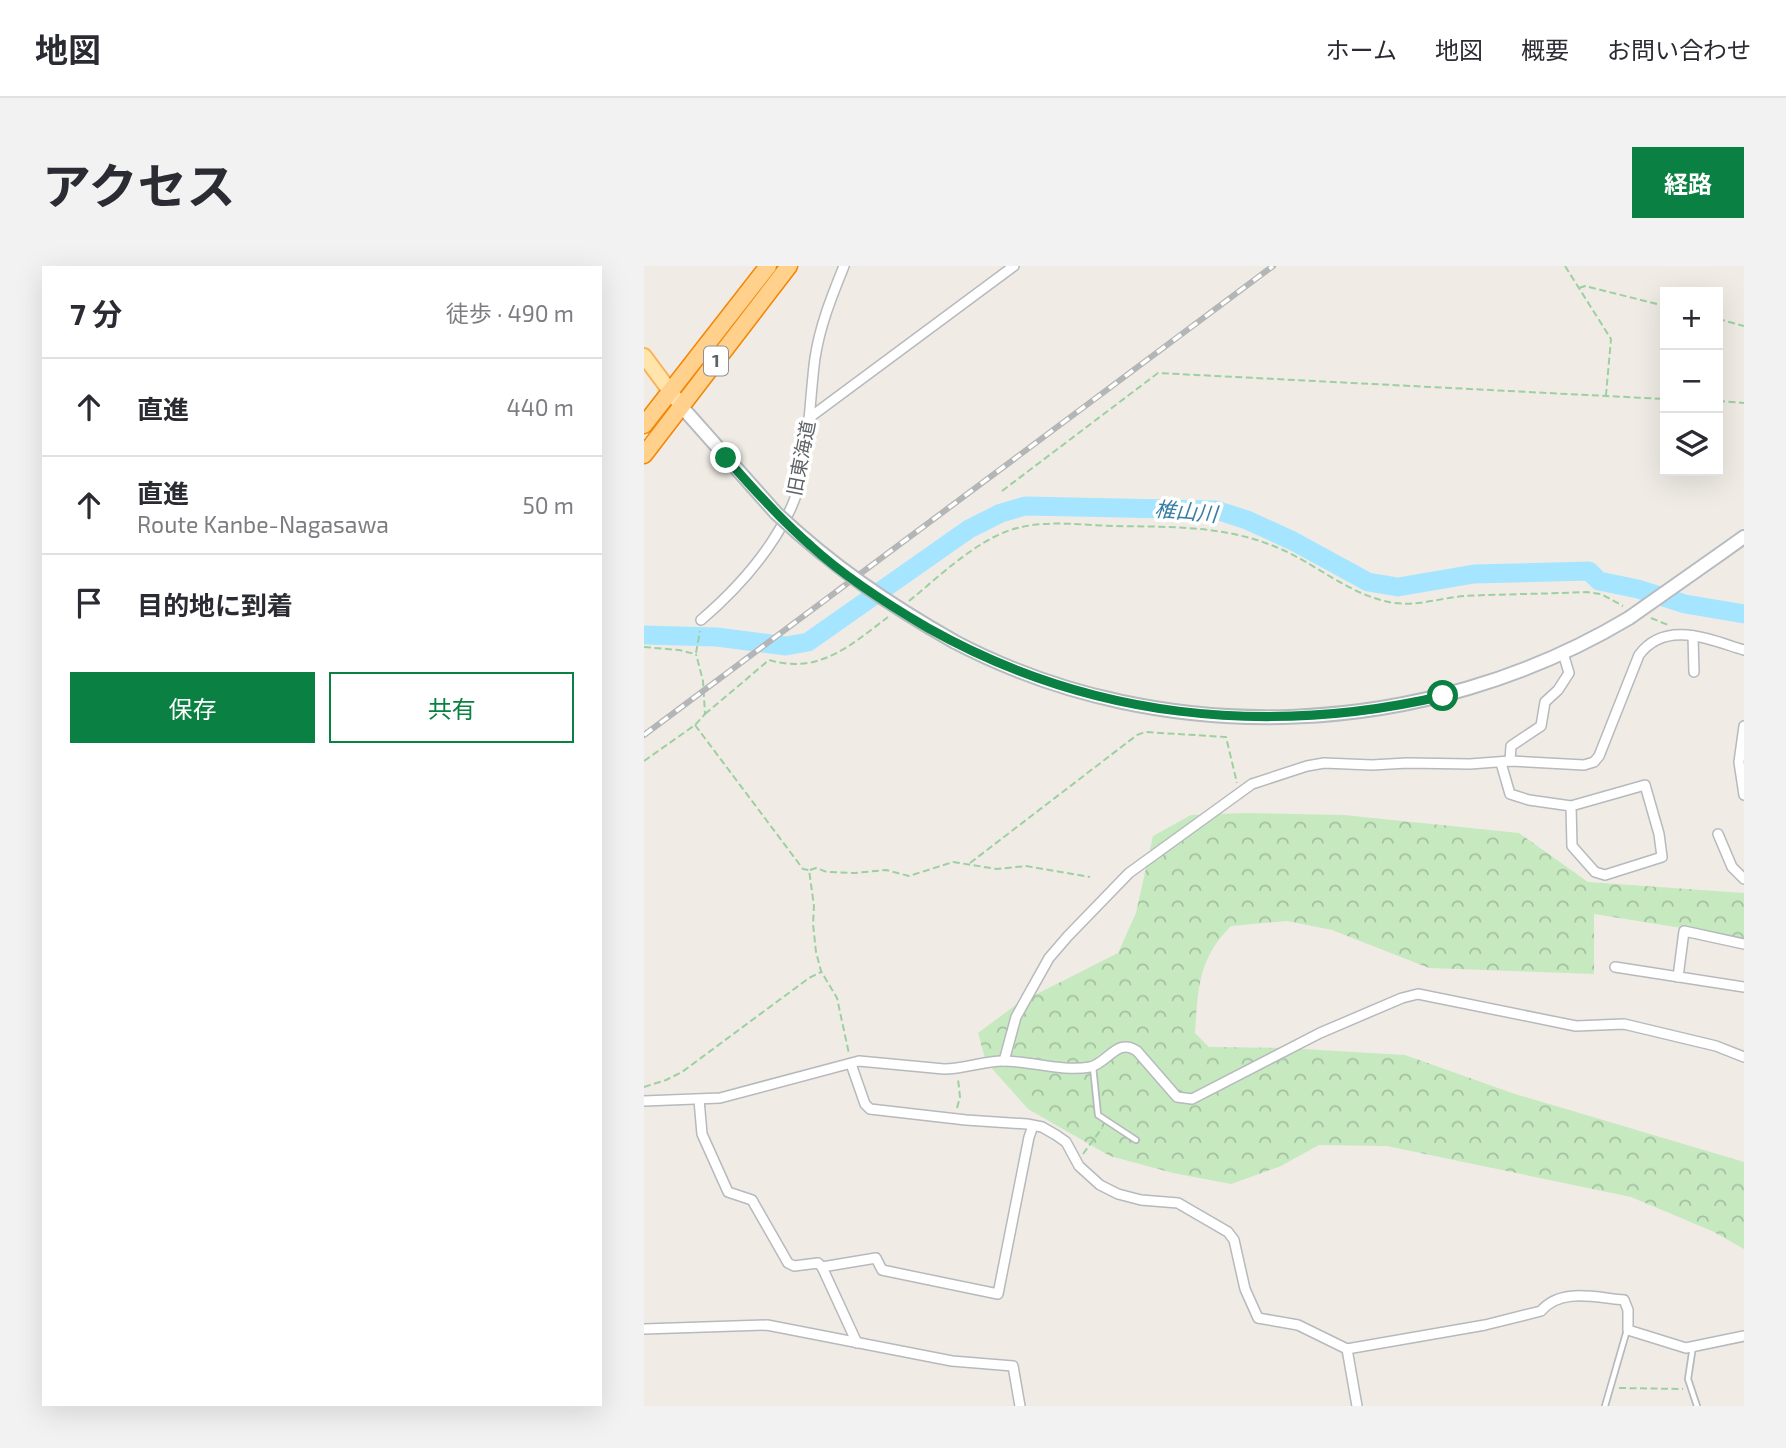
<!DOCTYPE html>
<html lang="ja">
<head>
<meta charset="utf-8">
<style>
  :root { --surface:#fff; --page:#f2f2f3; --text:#2b2b33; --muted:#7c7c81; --line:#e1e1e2; --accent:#0b8043 }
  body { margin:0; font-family:"Exo 2","Noto Sans JP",sans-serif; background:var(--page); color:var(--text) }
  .controls { position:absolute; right:21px; top:21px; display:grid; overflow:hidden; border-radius:0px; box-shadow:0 7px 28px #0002 }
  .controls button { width:63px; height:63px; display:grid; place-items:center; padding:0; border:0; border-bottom:2px solid var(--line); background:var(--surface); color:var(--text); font:35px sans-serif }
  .stop { position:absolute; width:21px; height:21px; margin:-16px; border:5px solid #0b8043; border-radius:50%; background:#fff }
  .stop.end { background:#0b8043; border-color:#fff; box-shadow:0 2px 7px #0008 }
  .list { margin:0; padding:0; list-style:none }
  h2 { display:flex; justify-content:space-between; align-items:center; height:91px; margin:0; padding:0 28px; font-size:30px }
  h2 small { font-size:23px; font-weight:400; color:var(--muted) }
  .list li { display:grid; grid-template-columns:46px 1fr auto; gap:21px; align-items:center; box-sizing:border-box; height:98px; padding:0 28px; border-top:2px solid var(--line) }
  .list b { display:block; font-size:26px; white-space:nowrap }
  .list p { margin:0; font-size:23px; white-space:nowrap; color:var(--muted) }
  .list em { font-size:23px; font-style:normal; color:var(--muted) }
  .actions { display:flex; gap:14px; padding:21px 28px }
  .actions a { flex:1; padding:16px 0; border:2px solid var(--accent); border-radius:0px; text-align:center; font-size:24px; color:var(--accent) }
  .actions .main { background:var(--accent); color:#fff }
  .icon { flex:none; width:38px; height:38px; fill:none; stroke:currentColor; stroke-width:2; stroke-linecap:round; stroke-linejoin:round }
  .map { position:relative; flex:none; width:1100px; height:1140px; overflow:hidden; border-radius:0px }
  header { display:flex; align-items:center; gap:42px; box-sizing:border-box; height:98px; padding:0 35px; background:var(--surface); border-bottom:2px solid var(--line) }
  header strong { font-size:33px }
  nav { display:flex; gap:38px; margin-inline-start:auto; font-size:24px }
  .intro { display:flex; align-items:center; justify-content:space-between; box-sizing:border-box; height:168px; padding:0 42px }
  h1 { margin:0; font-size:49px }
  .button { padding:18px 32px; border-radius:0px; background:var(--accent); color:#fff; font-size:24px; font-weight:700 }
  main { display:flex; gap:42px; padding:0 42px }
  aside { flex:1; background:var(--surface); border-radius:0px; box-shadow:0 7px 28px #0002 }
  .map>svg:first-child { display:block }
  .forest { fill:url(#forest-crowns) }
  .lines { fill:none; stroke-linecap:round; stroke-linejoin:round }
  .river { stroke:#a6e5ff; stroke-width:19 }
  .lane-casing { stroke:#b6b9bd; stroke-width:8 }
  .street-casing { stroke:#b6b9bd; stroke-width:12 }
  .secondary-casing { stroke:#b6bbc0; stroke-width:16 }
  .primary-casing { stroke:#fab354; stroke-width:18 }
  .highway-casing { stroke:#f58400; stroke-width:19 }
  .path { stroke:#9cd0a2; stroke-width:2; stroke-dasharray:7 3.5; stroke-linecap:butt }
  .lane { stroke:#fff; stroke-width:4.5 }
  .street { stroke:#fff; stroke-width:9 }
  .secondary { stroke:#fff; stroke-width:12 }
  .primary { stroke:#ffe5ab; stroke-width:14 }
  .highway { stroke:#ffd18d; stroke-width:16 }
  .rail-casing { stroke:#b4b5b6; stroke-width:6 }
  .rail { stroke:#fff; stroke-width:3.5; stroke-dasharray:10; stroke-linecap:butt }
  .secondary-bridge-casing { stroke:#b6bbc0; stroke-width:16; stroke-linecap:butt }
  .secondary-bridge { stroke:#fff; stroke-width:12 }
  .route { stroke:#0b8043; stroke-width:9 }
  .labels { text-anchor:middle; stroke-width:7; stroke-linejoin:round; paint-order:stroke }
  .shield { fill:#fff; stroke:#8e9194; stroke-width:2 }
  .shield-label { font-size:18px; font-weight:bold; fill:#5d6266 }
  .street-label { font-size:19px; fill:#5d6266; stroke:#fff }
  .water-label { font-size:21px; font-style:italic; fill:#377da6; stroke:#fff }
</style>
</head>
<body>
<header>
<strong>地図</strong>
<nav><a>ホーム</a><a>地図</a><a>概要</a><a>お問い合わせ</a></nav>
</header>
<div class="intro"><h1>アクセス</h1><a class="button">経路</a></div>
<main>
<aside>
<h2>7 分<small>徒歩 · 490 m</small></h2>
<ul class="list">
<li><svg class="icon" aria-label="ahead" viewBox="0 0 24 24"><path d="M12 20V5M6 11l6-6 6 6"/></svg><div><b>直進</b></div><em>440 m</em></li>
<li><svg class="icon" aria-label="ahead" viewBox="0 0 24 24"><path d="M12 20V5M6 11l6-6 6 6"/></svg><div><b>直進</b><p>Route Kanbe-Nagasawa</p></div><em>50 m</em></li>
<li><svg class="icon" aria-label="arrive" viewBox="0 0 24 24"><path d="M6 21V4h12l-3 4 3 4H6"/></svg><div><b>目的地に到着</b></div></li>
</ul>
<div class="actions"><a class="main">保存</a><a>共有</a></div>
</aside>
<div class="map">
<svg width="1100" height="1140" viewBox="0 0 1100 1140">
  <defs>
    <pattern id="forest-crowns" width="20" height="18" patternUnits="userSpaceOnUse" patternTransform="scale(1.75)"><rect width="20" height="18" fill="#c6e9c0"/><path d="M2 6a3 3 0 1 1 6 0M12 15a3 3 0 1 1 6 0" fill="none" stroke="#a4c0a0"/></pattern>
  </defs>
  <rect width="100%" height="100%" fill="#f0ece5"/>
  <path class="forest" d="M601,547L700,549L875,567L944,616L1100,627V672L950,648V708L785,702L688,664L643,655L587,660C554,693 554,723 551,767L565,781L642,782L761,789L868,827L1100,896V983L1068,965L987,931L743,880L675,879L637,900L587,918L529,907L466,890L384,843L342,796L334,767L373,738L474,687L492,647L509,570L547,549Z"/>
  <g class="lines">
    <path class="river" d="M0,369L73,371L142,380L164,376L325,263L357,247L381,240L572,244L603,254L649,275L724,316L754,321L830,308L945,305L955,315L994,323L1041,338L1100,348"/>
    <defs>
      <g id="lane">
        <path d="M449,801L454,849L492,874"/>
        <path d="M1049,1080L1044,1113L1053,1140"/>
        <path d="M961,1140L983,1064"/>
      </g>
      <g id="street">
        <path d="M165,152L370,0"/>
        <path d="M57,354C92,324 125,287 145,246C165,208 165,135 171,92C176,59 188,30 200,0"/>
        <path d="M1049,370L1050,406"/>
        <path d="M1100,460L1095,496L1100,529"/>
        <path d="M866,495L867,480L897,460L901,436L914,424L925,407L919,387"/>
        <path d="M857,497L866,528L885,534L927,540L1001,519L1015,568L1018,591L961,609L951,606L928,580L927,540"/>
        <path d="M1074,568L1088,601L1100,613"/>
        <path d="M971,701L1100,721"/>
        <path d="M1034,711L1040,665L1100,678"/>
        <path d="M360,795L372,751L405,692L424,670L485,607L608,518L663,500L680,497L728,499L763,497L826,498L866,495L940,499L950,496L955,490L995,389C1022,353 1066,374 1100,384"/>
        <path d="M207,798L221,838L226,843L322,854L383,858L398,861L412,869L422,876L435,900L456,919L474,928L497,934L534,937L584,966L590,974L601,1023L614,1052L654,1059L703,1083L841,1059L897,1045C917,1021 953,1032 980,1034L984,1044V1064L1042,1082L1100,1070"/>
        <path d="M55,834L58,868L84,926L108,934L144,997L150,1000L174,997L178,1001L213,1077"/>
        <path d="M0,835L76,832L215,795L300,803C321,803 339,795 359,795C387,795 419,806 446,801C464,797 473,771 493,785L533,831L548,833L676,767L758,732L774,728L932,760L980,758L1072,780L1100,791"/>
        <path d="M178,1001L232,992L238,1004L354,1028L385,871L389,860"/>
        <path d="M0,1063L123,1059L308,1095L369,1100L376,1140"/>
        <path d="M703,1083L713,1140"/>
      </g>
      <g id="secondary">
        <path d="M37,140L132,247"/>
        <path d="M1076,288L1100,271"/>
        <path d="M311,376C521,486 783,473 985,352"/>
      </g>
      <path id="primary" d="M0,90L32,133"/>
      <g id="highway">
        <path d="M0,159L124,0"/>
        <path d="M0,189L145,0"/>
      </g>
    </defs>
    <use href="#lane" class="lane-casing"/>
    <use href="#street" class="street-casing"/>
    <use href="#secondary" class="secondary-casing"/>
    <use href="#primary" class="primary-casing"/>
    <use href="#highway" class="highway-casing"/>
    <g class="path">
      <path d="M921,0L967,73L962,129"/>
      <path d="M935,22L941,20L1021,40"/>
      <path d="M1074,53L1100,60"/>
      <path d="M1074,135L1100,137"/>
      <path d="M358,225L514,107L1021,133"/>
      <path d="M265,335C292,313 319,287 350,271C388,251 429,259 470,260C525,261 579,259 632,281C672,297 707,331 751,337C774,340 797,332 820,330C860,328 901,328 942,326L957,328L979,340"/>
      <path d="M1007,352L1024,359"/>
      <path d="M0,381L35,384L51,388"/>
      <path d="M52,387L56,365"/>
      <path d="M61,448L125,394C175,409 207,379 244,351"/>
      <path d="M51,459L159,603L165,604L170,640L169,658L172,686L177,705L193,732L205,788"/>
      <path d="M0,495L51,459L61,448L59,415L52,388"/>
      <path d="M326,597L493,469L501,466L582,471L593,517"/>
      <path d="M166,604L172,602L183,606L210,607L242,604L265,610L309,596L353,603L382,600L446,611"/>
      <path d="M0,821L22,814L38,806L165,712L177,706"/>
      <path d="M313,842L316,831L314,813"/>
      <path d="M439,888L458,862"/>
      <path d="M975,1122L1039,1123"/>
    </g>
    <use href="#lane" class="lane"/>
    <use href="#street" class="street"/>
    <use href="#secondary" class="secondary"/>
    <use href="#primary" class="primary"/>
    <use href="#highway" class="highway"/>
    <defs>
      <path id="rail" d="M0,469L629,0"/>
    </defs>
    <use href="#rail" class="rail-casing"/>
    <use href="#rail" class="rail"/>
    <defs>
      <g id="secondary-bridge">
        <path d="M132,247C188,300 244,338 311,376"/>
        <path d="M985,352L1076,288"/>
      </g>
    </defs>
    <use href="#secondary-bridge" class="secondary-bridge-casing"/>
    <use href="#secondary-bridge" class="secondary-bridge"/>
  </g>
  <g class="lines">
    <path class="route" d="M82,192C109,223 136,253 167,280C202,312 243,338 284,362C444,452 621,471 799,430"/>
  </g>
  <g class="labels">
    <rect class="shield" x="60" y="80.5" width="24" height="29" rx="5"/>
    <g class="shield-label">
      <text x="72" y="101">1</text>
    </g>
    <g class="street-label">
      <text transform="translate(157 192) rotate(-79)" y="7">旧東海道</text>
    </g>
    <g class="water-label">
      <text transform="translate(542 246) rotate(5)" y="7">椎山川</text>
    </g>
  </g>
</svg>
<div class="controls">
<button>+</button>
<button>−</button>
<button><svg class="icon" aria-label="layers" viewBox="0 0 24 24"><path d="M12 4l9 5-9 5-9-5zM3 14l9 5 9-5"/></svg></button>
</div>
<div class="stop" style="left:799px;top:430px"></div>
<div class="stop end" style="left:82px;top:192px"></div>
</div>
</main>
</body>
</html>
